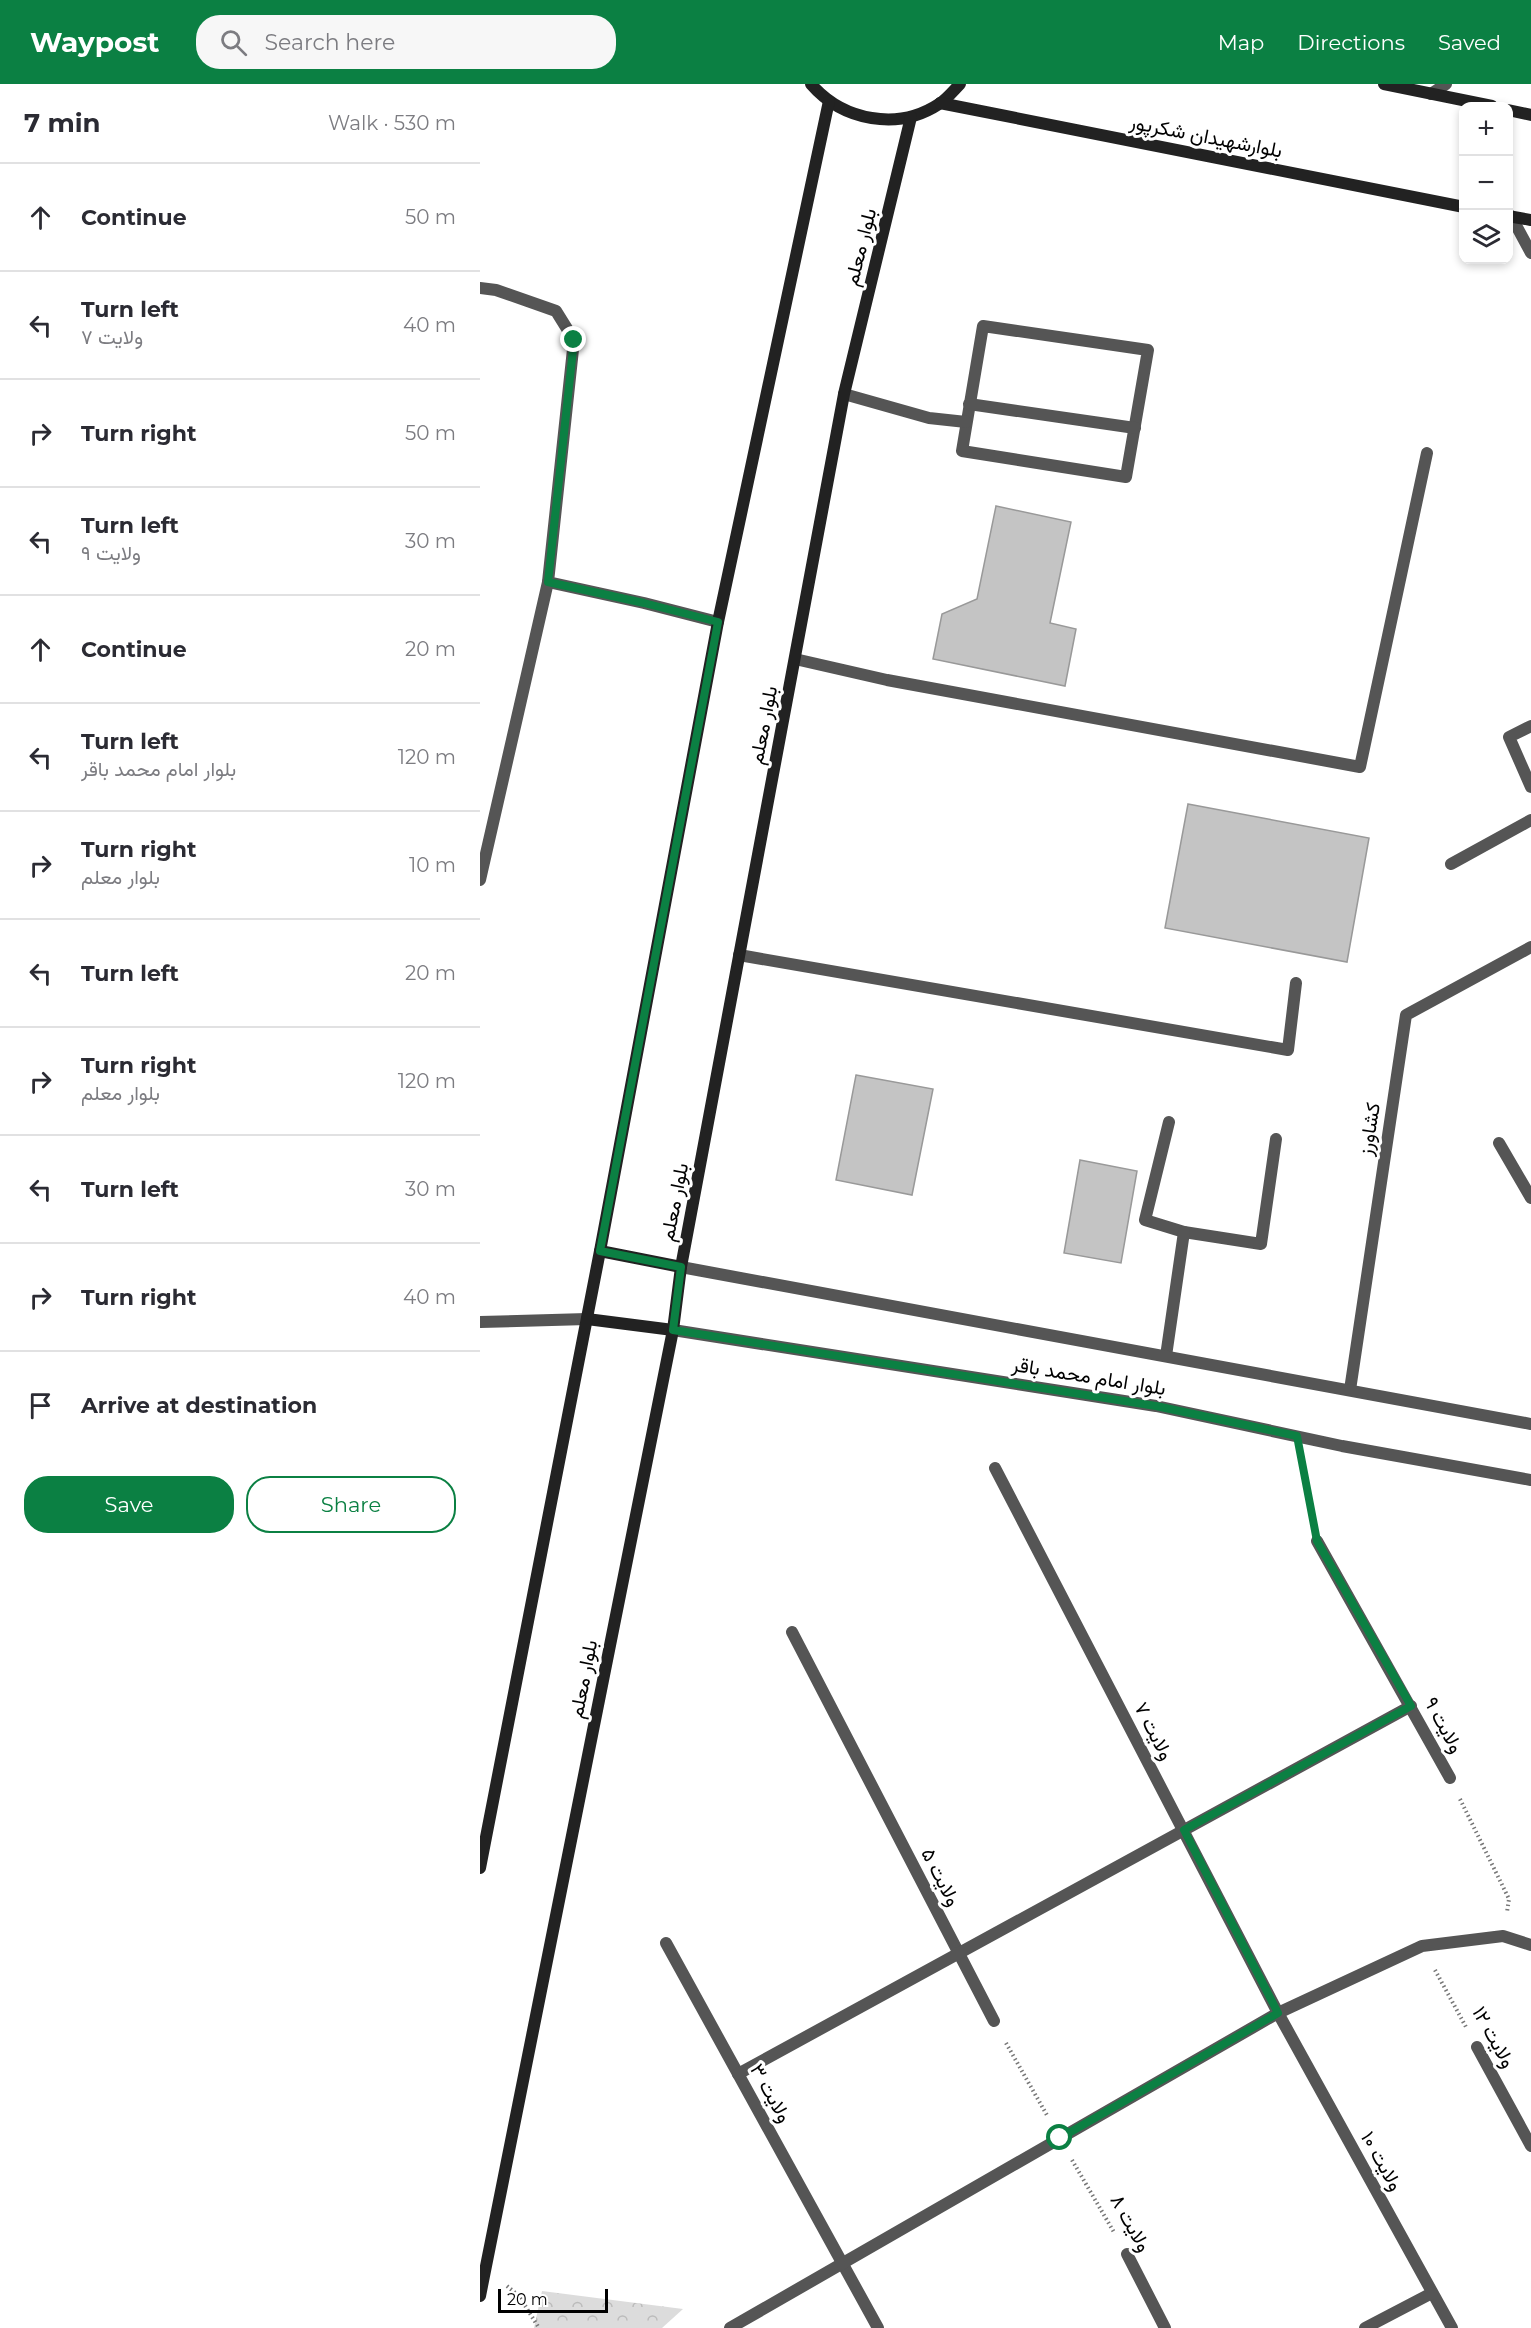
<!DOCTYPE html>
<html lang="en">
<head>
<meta charset="utf-8">
<style>
  :root { --surface:#fff; --page:#f7f7f7; --text:#2b2b33; --muted:#7c7c81; --line:#e1e1e2; --accent:#0b8043 }
  body { margin:0; font-family:Montserrat,Vazirmatn,sans-serif; background:var(--page); color:var(--text) }
  .controls { position:absolute; right:18px; top:18px; display:grid; overflow:hidden; border-radius:12px; box-shadow:0 3px 9px #0003 }
  .controls button { width:54px; height:54px; display:grid; place-items:center; padding:0; border:0; border-bottom:2px solid var(--line); background:var(--surface); color:var(--text); font:30px sans-serif }
  .scale { position:absolute; left:18px; bottom:15px; width:110px; box-sizing:border-box; padding-left:6px; border:3px solid #000; border-top:0; font-size:16px; line-height:21px; white-space:nowrap; color:#000; -webkit-text-stroke:4px #fff; paint-order:stroke }
  .stop { position:absolute; width:18px; height:18px; margin:-14px; border:4px solid #0b8043; border-radius:50%; background:#fff }
  .stop.end { background:#0b8043; border-color:#fff; box-shadow:0 2px 6px #0008 }
  .list { margin:0; padding:0; list-style:none }
  h2 { display:flex; justify-content:space-between; align-items:center; height:78px; margin:0; padding:0 24px; font-size:26px }
  h2 small { font-size:20px; font-weight:400; color:var(--muted) }
  .list li { display:grid; grid-template-columns:39px 1fr auto; gap:18px; align-items:center; box-sizing:border-box; height:108px; padding:0 24px; border-top:2px solid var(--line) }
  .list b { display:block; font-size:22px; white-space:nowrap }
  .list p { margin:0; font-size:20px; white-space:nowrap; color:var(--muted) }
  .list em { font-size:20px; font-style:normal; color:var(--muted) }
  .actions { display:flex; gap:12px; padding:18px 24px }
  .actions a { flex:1; padding:14px 0; border:2px solid var(--accent); border-radius:24px; text-align:center; font-size:21px; color:var(--accent) }
  .actions .main { background:var(--accent); color:#fff }
  .icon { flex:none; width:33px; height:33px; fill:none; stroke:currentColor; stroke-width:2; stroke-linecap:round; stroke-linejoin:round }
  .map { position:relative; flex:none; width:1051px; height:2244px; overflow:hidden }
  header { display:flex; align-items:center; gap:36px; box-sizing:border-box; height:84px; padding:0 30px; background:var(--accent); color:#fff }
  header strong { font-size:28px }
  nav { display:flex; gap:33px; margin-inline-start:auto; font-size:21px }
  .search { width:420px; height:54px; background:var(--page); display:flex; align-items:center; gap:15px; box-sizing:border-box; padding:0 21px; border-radius:24px; color:var(--muted); font-size:22px }
  main { display:flex }
  aside { flex:1; background:var(--surface) }
  .map>svg:first-child { display:block }
  .park { fill:url(#park-crowns) }
  .building { fill:#c4c4c4; stroke:#999; stroke-width:1.5 }
  .lines { fill:none; stroke-linecap:round; stroke-linejoin:round }
  .path { stroke:#777; stroke-width:4; stroke-dasharray:1.5 3; stroke-linecap:butt }
  .service { stroke:#555; stroke-width:12 }
  .minor { stroke:#555; stroke-width:12 }
  .tertiary { stroke:#555; stroke-width:12 }
  .secondary { stroke:#222; stroke-width:12 }
  .route { stroke:#0b8043; stroke-width:8 }
  .labels { text-anchor:middle; stroke-width:6; stroke-linejoin:round; paint-order:stroke }
  .street-label { font-size:20px; fill:#000; stroke:#fff }
</style>
</head>
<body>
<header>
<strong>Waypost</strong>
<div class="search"><svg class="icon" aria-label="search" viewBox="0 0 24 24"><circle cx="10" cy="10" r="6"/><path d="M15 15l6 6"/></svg>Search here</div>
<nav><a>Map</a><a>Directions</a><a>Saved</a></nav>
</header>
<main>
<aside>
<h2>7 min<small>Walk · 530 m</small></h2>
<ul class="list">
<li><svg class="icon" aria-label="ahead" viewBox="0 0 24 24"><path d="M12 20V5M6 11l6-6 6 6"/></svg><div><b>Continue</b></div><em>50 m</em></li>
<li><svg class="icon" aria-label="left" viewBox="0 0 24 24"><path d="M17 20v-9H6M10 6l-5 5 5 5"/></svg><div><b>Turn left</b><p>ولایت ۷</p></div><em>40 m</em></li>
<li><svg class="icon" aria-label="right" viewBox="0 0 24 24"><path d="M7 20v-9h11M14 6l5 5-5 5"/></svg><div><b>Turn right</b></div><em>50 m</em></li>
<li><svg class="icon" aria-label="left" viewBox="0 0 24 24"><path d="M17 20v-9H6M10 6l-5 5 5 5"/></svg><div><b>Turn left</b><p>ولایت ۹</p></div><em>30 m</em></li>
<li><svg class="icon" aria-label="ahead" viewBox="0 0 24 24"><path d="M12 20V5M6 11l6-6 6 6"/></svg><div><b>Continue</b></div><em>20 m</em></li>
<li><svg class="icon" aria-label="left" viewBox="0 0 24 24"><path d="M17 20v-9H6M10 6l-5 5 5 5"/></svg><div><b>Turn left</b><p>بلوار امام محمد باقر</p></div><em>120 m</em></li>
<li><svg class="icon" aria-label="right" viewBox="0 0 24 24"><path d="M7 20v-9h11M14 6l5 5-5 5"/></svg><div><b>Turn right</b><p>بلوار معلم</p></div><em>10 m</em></li>
<li><svg class="icon" aria-label="left" viewBox="0 0 24 24"><path d="M17 20v-9H6M10 6l-5 5 5 5"/></svg><div><b>Turn left</b></div><em>20 m</em></li>
<li><svg class="icon" aria-label="right" viewBox="0 0 24 24"><path d="M7 20v-9h11M14 6l5 5-5 5"/></svg><div><b>Turn right</b><p>بلوار معلم</p></div><em>120 m</em></li>
<li><svg class="icon" aria-label="left" viewBox="0 0 24 24"><path d="M17 20v-9H6M10 6l-5 5 5 5"/></svg><div><b>Turn left</b></div><em>30 m</em></li>
<li><svg class="icon" aria-label="right" viewBox="0 0 24 24"><path d="M7 20v-9h11M14 6l5 5-5 5"/></svg><div><b>Turn right</b></div><em>40 m</em></li>
<li><svg class="icon" aria-label="arrive" viewBox="0 0 24 24"><path d="M6 21V4h12l-3 4 3 4H6"/></svg><div><b>Arrive at destination</b></div></li>
</ul>
<div class="actions"><a class="main">Save</a><a>Share</a></div>
</aside>
<div class="map">
<svg width="1051" height="2244" viewBox="0 0 1051 2244">
  <defs>
    <pattern id="park-crowns" width="20" height="18" patternUnits="userSpaceOnUse" patternTransform="scale(1.5)"><rect width="20" height="18" fill="#dcdcdc"/><path d="M2 6a3 3 0 1 1 6 0M12 15a3 3 0 1 1 6 0" fill="none" stroke="#bbb"/></pattern>
  </defs>
  <rect width="100%" height="100%" fill="#fff"/>
  <path class="park" d="M62,2207L203,2225L182,2244H54Z"/>
  <g class="building">
    <path d="M516,422L591,438L570,539L596,545L585,602L453,575L462,530L497,515Z"/>
    <path d="M708,720L889,754L867,878L685,844Z"/>
    <path d="M376,991L453,1005L432,1111L356,1096Z"/>
    <path d="M600,1076L657,1087L641,1179L584,1169Z"/>
  </g>
  <g class="lines">
    <g class="path">
      <path d="M822,1379L833,1434"/>
      <path d="M980,1715L1029,1815L1027,1828"/>
      <path d="M955,1886L986,1943"/>
      <path d="M526,1959L568,2033"/>
      <path d="M592,2076L635,2150"/>
      <path d="M27,2202L39,2212L59,2244"/>
    </g>
    <g class="service">
      <path d="M503,242L668,266L646,393L482,367Z"/>
      <path d="M364,310L449,334L486,338"/>
      <path d="M489,320L655,344"/>
      <path d="M315,575L407,596L880,683L947,369"/>
      <path d="M259,871L808,966L816,899"/>
      <path d="M689,1038L665,1136L704,1148L781,1160L796,1055"/>
      <path d="M686,1272L704,1148"/>
    </g>
    <g class="minor">
      <path d="M1031,132L1051,169"/>
      <path d="M0,204L16,206L76,227L94,256L68,498L164,519L238,538"/>
      <path d="M1051,642L1029,653L1051,703"/>
      <path d="M971,780L1051,736"/>
      <path d="M0,796L68,498"/>
      <path d="M1019,1059L1051,1114"/>
      <path d="M870,1306L926,931L1051,863"/>
      <path d="M515,1384L798,1929L972,2244"/>
      <path d="M837,1457L970,1694"/>
      <path d="M312,1548L514,1937"/>
      <path d="M186,1859L398,2244"/>
      <path d="M997,1963L1051,2062"/>
      <path d="M258,1990L931,1622"/>
      <path d="M647,2170L685,2244"/>
      <path d="M250,2244L798,1929L942,1862L1023,1852L1051,1861"/>
      <path d="M885,2244L952,2209"/>
    </g>
    <g class="tertiary">
      <path d="M951,10L966,0"/>
      <path d="M201,1183L1051,1340"/>
      <path d="M0,1238L107,1235"/>
      <path d="M193,1246L676,1322L862,1362L1051,1396"/>
    </g>
    <g class="secondary">
      <path d="M331,0C363,37 418,47 459,20C467,15 474,6 480,0"/>
      <path d="M904,0L1012,22"/>
      <path d="M460,19L984,123"/>
      <path d="M1028,26L1051,31"/>
      <path d="M1028,132L1051,136"/>
      <path d="M120,1167L201,1183"/>
      <path d="M107,1235L193,1246"/>
      <path d="M0,1784L120,1167L238,538L349,17"/>
      <path d="M0,2212L193,1246L201,1183L364,310L431,33"/>
    </g>
  </g>
  <g class="lines">
    <path class="route" d="M94,256L68,498L164,519L238,538L120,1167L201,1183L193,1246L676,1322L817,1352L837,1457L931,1622L704,1746L798,1929L580,2054"/>
  </g>
  <g class="labels">
    <g class="street-label">
      <text transform="translate(726 52) rotate(11)" y="7">بلوارشهیدان شکرپور</text>
      <text transform="translate(380 163) rotate(-76)" y="7">بلوار معلم</text>
      <text transform="translate(283 641) rotate(-79)" y="7">بلوار معلم</text>
      <text transform="translate(889 1045) rotate(-81)" y="7">کشاورز</text>
      <text transform="translate(194 1118) rotate(-79)" y="7">بلوار معلم</text>
      <text transform="translate(609 1292) rotate(9)" y="7">بلوار امام محمد باقر</text>
      <text transform="translate(103 1595) rotate(-79)" y="7">بلوار معلم</text>
      <text transform="translate(964 1641) rotate(62)" y="7">ولایت ۹</text>
      <text transform="translate(674 1647) rotate(63)" y="7">ولایت ۷</text>
      <text transform="translate(461 1793) rotate(63)" y="7">ولایت ۵</text>
      <text transform="translate(1014 1953) rotate(61)" y="7">ولایت ۱۲</text>
      <text transform="translate(291 2009) rotate(61)" y="7">ولایت ۳</text>
      <text transform="translate(902 2077) rotate(61)" y="7">ولایت ۱۰</text>
      <text transform="translate(651 2139) rotate(61)" y="7">ولایت ۸</text>
    </g>
  </g>
</svg>
<div class="controls">
<button>+</button>
<button>−</button>
<button><svg class="icon" aria-label="layers" viewBox="0 0 24 24"><path d="M12 4l9 5-9 5-9-5zM3 14l9 5 9-5"/></svg></button>
</div>
<div class="scale">20 m</div>
<div class="stop" style="left:580px;top:2054px"></div>
<div class="stop end" style="left:94px;top:256px"></div>
</div>
</main>
</body>
</html>
